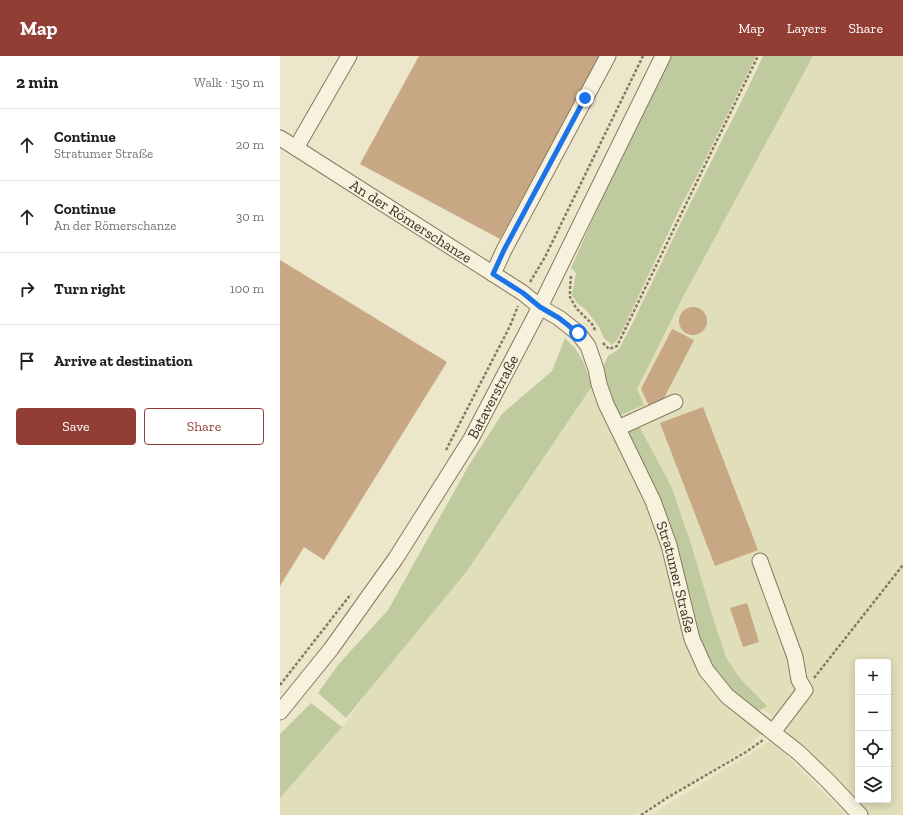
<!DOCTYPE html>
<html lang="en">
<head>
<meta charset="utf-8">
<style>
  :root { --surface:#fff; --page:#f6f6f6; --text:#202124; --muted:#757577; --line:#e0e0e0; --accent:#923e34 }
  body { margin:0; font-family:"Zilla Slab",serif; background:var(--page); color:var(--text) }
  .controls { position:absolute; right:12px; bottom:12px; display:grid; overflow:hidden; border-radius:4px; box-shadow:0 2px 10px #0003 }
  .controls button { width:36px; height:36px; display:grid; place-items:center; padding:0; border:0; border-bottom:1px solid var(--line); background:var(--surface); color:var(--text); font:20px sans-serif }
  .stop { position:absolute; width:12px; height:12px; margin:-9px; border:3px solid #1a73e8; border-radius:50%; background:#fff }
  .stop.end { background:#1a73e8; border-color:#fff; box-shadow:0 1px 4px #0008 }
  .list { margin:0; padding:0; list-style:none }
  h2 { display:flex; justify-content:space-between; align-items:center; height:52px; margin:0; padding:0 16px; font-size:17px }
  h2 small { font-size:13px; font-weight:400; color:var(--muted) }
  .list li { display:grid; grid-template-columns:26px 1fr auto; gap:12px; align-items:center; box-sizing:border-box; height:72px; padding:0 16px; border-top:1px solid var(--line) }
  .list b { display:block; font-size:15px; white-space:nowrap }
  .list p { margin:0; font-size:13px; white-space:nowrap; color:var(--muted) }
  .list em { font-size:13px; font-style:normal; color:var(--muted) }
  .actions { display:flex; gap:8px; padding:12px 16px }
  .actions a { flex:1; padding:9px 0; border:1px solid var(--accent); border-radius:4px; text-align:center; font-size:14px; color:var(--accent) }
  .actions .main { background:var(--accent); color:#fff }
  .icon { flex:none; width:22px; height:22px; fill:none; stroke:currentColor; stroke-width:2; stroke-linecap:round; stroke-linejoin:round }
  .map { position:relative; flex:none; width:623px; height:759px; overflow:hidden }
  header { display:flex; align-items:center; gap:24px; box-sizing:border-box; height:56px; padding:0 20px; background:var(--accent); color:#fff }
  header strong { font-size:19px }
  nav { display:flex; gap:22px; margin-inline-start:auto; font-size:14px }
  main { display:flex }
  aside { flex:1; background:var(--surface) }
  .map>svg:first-child { display:block }
  .farmland { fill:#e1dfb9; fill-rule:evenodd }
  .green { fill:#c0ca9f }
  .building { fill:#c7a784 }
  .lines { fill:none; stroke-linecap:round; stroke-linejoin:round }
  .minor-casing { stroke:#887960; stroke-width:17 }
  .path { stroke:#887960; stroke-width:2.5; stroke-dasharray:3 2; stroke-linecap:butt }
  .minor { stroke:#f7f2de; stroke-width:15 }
  .route { stroke:#1a73e8; stroke-width:5 }
  .labels { text-anchor:middle; stroke-width:3; stroke-linejoin:round; paint-order:stroke }
  .street-label { font-size:15px; fill:#393022; stroke:#f4efda }
</style>
</head>
<body>
<header>
<strong>Map</strong>
<nav><a>Map</a><a>Layers</a><a>Share</a></nav>
</header>
<main>
<aside>
<h2>2 min<small>Walk · 150 m</small></h2>
<ul class="list">
<li><svg class="icon" aria-label="ahead" viewBox="0 0 24 24"><path d="M12 20V5M6 11l6-6 6 6"/></svg><div><b>Continue</b><p>Stratumer Straße</p></div><em>20 m</em></li>
<li><svg class="icon" aria-label="ahead" viewBox="0 0 24 24"><path d="M12 20V5M6 11l6-6 6 6"/></svg><div><b>Continue</b><p>An der Römerschanze</p></div><em>30 m</em></li>
<li><svg class="icon" aria-label="right" viewBox="0 0 24 24"><path d="M7 20v-9h11M14 6l5 5-5 5"/></svg><div><b>Turn right</b></div><em>100 m</em></li>
<li><svg class="icon" aria-label="arrive" viewBox="0 0 24 24"><path d="M6 21V4h12l-3 4 3 4H6"/></svg><div><b>Arrive at destination</b></div></li>
</ul>
<div class="actions"><a class="main">Save</a><a>Share</a></div>
</aside>
<div class="map">
<svg width="623" height="759" viewBox="0 0 623 759">
  <rect width="100%" height="100%" fill="#ece6cb"/>
  <g class="farmland">
    <path d="M533,0H623V759H587L544,713L508,679V674L483,653L487,649L459,621L446,601L433,562L412,491L392,432L345,375L338,360L364,349L357,333L403,241ZM578,606H608V744H578Z"/>
    <path d="M312,330L482,677L466,693L356,759H0V742L62,671Z"/>
    <path d="M491,684L566,759H370L470,698Z"/>
  </g>
  <g class="green">
    <path d="M390,0H476L420,114L401,150L344,271L337,284L332,289L324,282L319,271L305,253L297,247L292,239L296,217L291,212L340,102Z"/>
    <path d="M483,0H533L403,241L357,333L364,349L338,360L325,322L324,309L328,300L339,293L353,266L399,170L469,30Z"/>
    <path d="M285,282L295,292L303,305L312,330L187,515L66,662L38,637L58,609L108,554L189,409L222,358L272,315Z"/>
    <path d="M359,370L392,432L412,491L433,562L446,601L459,621L487,650L483,653L476,656L446,630L430,607L418,578L345,375Z"/>
    <path d="M31,647L62,671L0,742V678Z"/>
  </g>
  <g class="building">
    <path d="M139,0H320L220,183L80,108Z"/>
    <path d="M0,204L167,306L44,504L24,491L0,530Z"/>
    <circle cx="413" cy="265" r="14"/>
    <path d="M392,273L414,284L383,344L369,350L361,333Z"/>
    <path d="M423,351L478,494L435,510L380,367Z"/>
    <path d="M467,547L479,586L463,591L450,552Z"/>
  </g>
  <g class="lines">
    <defs>
      <g id="minor">
        <path id="s1" d="M0,82L16,92L243,237L260,251L279,262L298,277L308,290L316,313L319,328L326,348L373,445L389,489L412,583L426,614L447,640L519,697L548,725L580,759"/>
        <path d="M16,92L69,0"/>
        <path d="M213,218L224,194L328,0"/>
        <path d="M338,372L395,346"/>
        <path d="M480,505L515,601L519,624L525,634L493,676"/>
        <path id="s2" d="M0,656L51,593L116,502L191,383L260,251L383,0"/>
      </g>
    </defs>
    <use href="#minor" class="minor-casing"/>
    <g class="path">
      <path d="M291,220L290,233V241L296,252L312,268L316,276"/>
      <path d="M250,226L265,201L363,0"/>
      <path d="M323,287L329,293L337,290L478,0"/>
      <path d="M166,394L230,270L238,250"/>
      <path d="M534,622L623,509"/>
      <path d="M0,629L71,538"/>
      <path d="M361,759L390,740L466,696L483,684"/>
    </g>
    <use href="#minor" class="minor"/>
  </g>
  <g class="lines">
    <path class="route" d="M298,277L279,262L260,251L243,237L213,218L224,194L305,42"/>
  </g>
  <g class="labels">
    <g class="street-label">
      <text dy="5" stroke="none"><textPath href="#s1" startOffset="155">An der Römerschanze</textPath></text>
      <text dy="5" stroke="none"><textPath href="#s2" startOffset="381">Bataverstraße</textPath></text>
      <text dy="5" stroke="none"><textPath href="#s1" startOffset="621">Stratumer Straße</textPath></text>
    </g>
  </g>
</svg>
<div class="controls">
<button>+</button>
<button>−</button>
<button><svg class="icon" aria-label="locate" viewBox="0 0 24 24"><circle cx="12" cy="12" r="6"/><path d="M12 2v4M12 18v4M2 12h4M18 12h4"/></svg></button>
<button><svg class="icon" aria-label="layers" viewBox="0 0 24 24"><path d="M12 4l9 5-9 5-9-5zM3 14l9 5 9-5"/></svg></button>
</div>
<div class="stop" style="left:298px;top:277px"></div>
<div class="stop end" style="left:305px;top:42px"></div>
</div>
</main>
</body>
</html>
